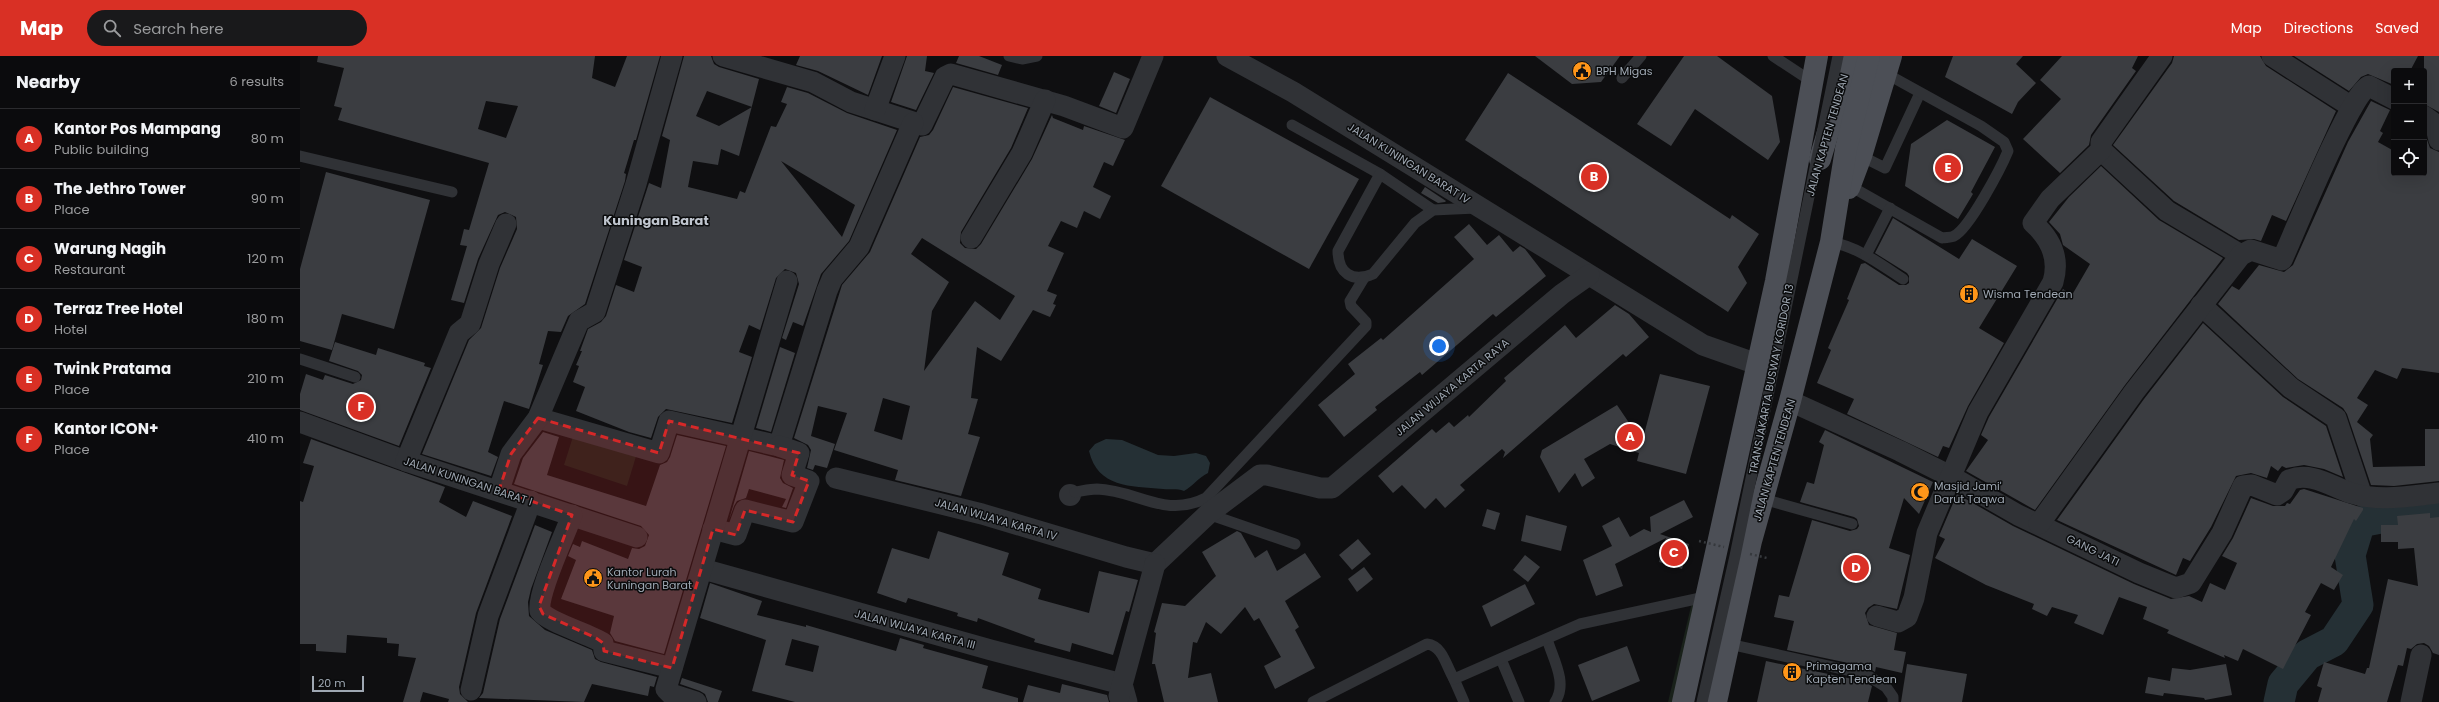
<!DOCTYPE html>
<html lang="en">
<head>
<meta charset="utf-8">
<style>
  :root { --surface:#0b0b0d; --page:#19191b; --text:#f1f3f6; --muted:#9a9b9d; --line:#2b2b2e; --accent:#d93025 }
  body { margin:0; font-family:Poppins,sans-serif; background:var(--page); color:var(--text) }
  .controls { position:absolute; right:12px; top:12px; display:grid; overflow:hidden; border-radius:4px; box-shadow:0 4px 16px #0002 }
  .controls button { width:36px; height:36px; display:grid; place-items:center; padding:0; border:0; border-bottom:1px solid var(--line); background:var(--surface); color:var(--text); font:20px sans-serif }
  .scale { position:absolute; left:12px; bottom:10px; width:52px; box-sizing:border-box; padding-left:4px; border:2px solid #9fa8b3; border-top:0; font-size:11px; line-height:14px; white-space:nowrap; color:#9fa8b3; -webkit-text-stroke:3px #0a0b0c; paint-order:stroke }
  .you { position:absolute; left:1139px; top:290px; width:14px; height:14px; margin:-10px; border:3px solid #fff; border-radius:50%; background:#1a73e8; box-shadow:0 0 0 6px #1a73e833 }
  .badge { display:grid; place-items:center; width:26px; height:26px; border-radius:50%; background:var(--accent); color:#fff; font-size:13px; font-weight:700 }
  .pin { position:absolute; translate:-50% -50%; border:2px solid #fff; box-shadow:0 1px 4px #0006 }
  .list { margin:0; padding:0; list-style:none }
  h2 { display:flex; justify-content:space-between; align-items:center; height:52px; margin:0; padding:0 16px; font-size:17px }
  h2 small { font-size:13px; font-weight:400; color:var(--muted) }
  .list li { display:grid; grid-template-columns:26px 1fr auto; gap:12px; align-items:center; box-sizing:border-box; height:60px; padding:0 16px; border-top:1px solid var(--line) }
  .list b { display:block; font-size:15px; white-space:nowrap }
  .list p { margin:0; font-size:13px; white-space:nowrap; color:var(--muted) }
  .list em { font-size:13px; font-style:normal; color:var(--muted) }
  .icon { flex:none; width:22px; height:22px; fill:none; stroke:currentColor; stroke-width:2; stroke-linecap:round; stroke-linejoin:round }
  .map { position:relative; flex:none; width:2139px; height:646px; overflow:hidden }
  header { display:flex; align-items:center; gap:24px; box-sizing:border-box; height:56px; padding:0 20px; background:var(--accent); color:#fff }
  header strong { font-size:19px }
  nav { display:flex; gap:22px; margin-inline-start:auto; font-size:14px }
  .search { width:280px; height:36px; background:var(--page); display:flex; align-items:center; gap:10px; box-sizing:border-box; padding:0 14px; border-radius:22px; color:var(--muted); font-size:15px }
  main { display:flex }
  aside { flex:1; background:var(--surface) }
  .map>svg:first-child { display:block }
  .green { fill:#19211a }
  .water { fill:#253035 }
  .lines { fill:none; stroke-linecap:round; stroke-linejoin:round }
  .river { stroke:#253035; stroke-width:31 }
  .building { fill:#3b3d41; fill-rule:evenodd }
  .service { stroke:#303236; stroke-width:11 }
  .minor { stroke:#303236; stroke-width:21 }
  .primary { stroke:#4c4f56; stroke-width:22 }
  .path-bridge { stroke:#36393d; stroke-width:2.5; stroke-dasharray:2 3; stroke-linecap:butt }
  .service-bridge { stroke:#303236; stroke-width:11 }
  .marked { fill:#d62828; fill-opacity:0.2; stroke:#d62828; stroke-width:3; stroke-dasharray:8 5; stroke-linejoin:round }
  .labels { text-anchor:middle; stroke-width:3; stroke-linejoin:round; paint-order:stroke }
  .poi-label { font-size:11px; fill:#9fa8b3; stroke:#0a0b0c; text-anchor:start }
  .street-label { font-size:11px; fill:#9fa8b3; stroke:#0a0b0c }
  .quarter-label { font-size:13px; font-weight:bold; fill:#c0c6cf; stroke:#0a0b0c }
</style>
</head>
<body>
<header>
<strong>Map</strong>
<div class="search"><svg class="icon" aria-label="search" viewBox="0 0 24 24"><circle cx="10" cy="10" r="6"/><path d="M15 15l6 6"/></svg>Search here</div>
<nav><a>Map</a><a>Directions</a><a>Saved</a></nav>
</header>
<main>
<aside>
<h2>Nearby<small>6 results</small></h2>
<ul class="list">
<li><span class="badge">A</span><div><b>Kantor Pos Mampang</b><p>Public building</p></div><em>80 m</em></li>
<li><span class="badge">B</span><div><b>The Jethro Tower</b><p>Place</p></div><em>90 m</em></li>
<li><span class="badge">C</span><div><b>Warung Nagih</b><p>Restaurant</p></div><em>120 m</em></li>
<li><span class="badge">D</span><div><b>Terraz Tree Hotel</b><p>Hotel</p></div><em>180 m</em></li>
<li><span class="badge">E</span><div><b>Twink Pratama</b><p>Place</p></div><em>210 m</em></li>
<li><span class="badge">F</span><div><b>Kantor ICON+</b><p>Place</p></div><em>410 m</em></li>
</ul>
</aside>
<div class="map">
<svg width="2139" height="646" viewBox="0 0 2139 646">
  <rect width="100%" height="100%" fill="#0f0f11"/>
  <g class="green">
    <path d="M275,374L338,394L327,430L264,409Z"/>
    <path d="M1405,541L1383,646H1368L1393,542Z"/>
  </g>
  <path class="water" d="M806,383L822,384L858,399L874,400L896,397L906,400L910,407L908,417C898,422 893,430 884,435C876,432 871,434 863,433C830,430 798,432 789,395L795,388Z"/>
  <g class="lines">
    <path class="river" d="M1979,646L1983,628L2007,599L2034,585L2058,549L2050,499L2060,466L2139,451"/>
  </g>
  <g class="building">
    <path d="M18,0H295L292,22L315,31L327,0H360L336,84H334L324,117L326,118L325,125L285,248L268,260L261,276L248,275L239,308L243,309L229,353L204,345L188,396L198,401L191,420L122,398L169,284L181,272L200,212L217,173L216,161L205,156L198,159L178,203L164,247L151,244L167,190L160,189L164,173L169,174L189,107L38,64L42,52L34,50L44,12L17,6ZM186,45L218,50L206,82L178,73Z"/>
    <path d="M384,0H411L414,8L419,11L459,23L439,100L421,93L418,109L393,105L388,131L437,143L440,135L445,137L471,70L476,71L487,48L481,46L487,31L508,37L547,57L597,74L549,185L521,218L503,270L493,266L486,284L482,282L499,228L496,217L485,213L476,222L460,274L449,269L439,296L452,301L432,367L366,353L358,361L351,382L329,376L276,355L285,331L273,326L279,310L276,309L282,295H280L288,273L301,266L306,260L316,229L334,236L342,211L324,204L349,127L361,132L370,84L362,80ZM407,35L452,51L419,70L396,60ZM481,105L555,149L542,181Z"/>
    <path d="M500,0H582L568,39L518,15L496,9Z"/>
    <path d="M607,0H627L625,15L634,17L616,54L591,46Z"/>
    <path d="M659,0H679L702,9L698,19L656,7Z"/>
    <path d="M1235,0H1320L1301,26L1272,28Z"/>
    <path d="M1384,0H1417L1472,40L1480,86L1468,104L1395,53L1371,90L1337,68Z"/>
    <path d="M1653,0H1723L1716,8L1736,27L1718,46L1712,58L1645,21Z"/>
    <path d="M1762,0H1838L1832,12L1836,15L1791,79L1789,89L1760,117L1723,83L1761,43L1740,24Z"/>
    <path d="M1874,0H1960L1966,10L2036,55L1986,165L1972,159L1961,185L1954,183L1939,184L1874,145L1813,89L1872,7Z"/>
    <path d="M1994,0H2118L2110,15H2094V29L2068,18L2061,21L2049,35Z"/>
    <path d="M2124,0H2139V56L2124,48Z"/>
    <path d="M814,16L830,23L816,57L799,50Z"/>
    <path d="M1208,17L1430,163L1432,159L1459,178L1438,211L1447,227L1428,256L1165,84Z"/>
    <path d="M653,31L728,52L711,92L661,176L660,187L665,192L676,193L681,188L732,103L752,59L753,62L783,74L784,70L825,84L813,110L804,106L793,131L811,140L800,163L784,155L777,172L761,165L748,190L764,197L747,235L757,239L753,248L756,249L750,261L733,254L701,305L677,291L671,342L678,343L668,378L680,381L661,440L595,424L598,414L534,394L547,357L518,350L511,380L535,388L527,412L515,409L513,414L507,412L511,394L508,389L494,382L542,229L570,196L620,81L629,79L633,74ZM622,182L715,240L700,264L675,245L624,315L632,255L649,226L611,198ZM583,342L610,350L602,384L574,375Z"/>
    <path d="M910,41L1059,123L1009,213L861,130Z"/>
    <path d="M2071,45L2090,54L2080,75L2083,77L2078,86L2094,95V117H2124V75L2130,92L2139,96V317L2102,312L2097,323L2075,314L2057,342L2068,349L2057,366L2073,379L2070,383L2073,411L2125,410V373H2139V425L2094,430L2071,429L2047,358L2043,352L1998,323L1918,248L1932,230L1939,234L1959,209L1984,216L1993,209L2048,86Z"/>
    <path d="M1647,64L1695,91L1671,136L1673,138L1658,163L1605,130L1611,88Z"/>
    <path d="M1801,110L1859,164L1923,202L1825,329L1735,454L1666,415L1688,384L1681,379L1689,361L1763,233L1772,239L1790,208L1763,189L1760,178L1749,166L1769,141Z"/>
    <path d="M26,116L130,144L94,273L42,258L32,294L0,285V213Z"/>
    <path d="M1125,131L1146,145L1145,146L1138,147L1121,137Z"/>
    <path d="M1593,162L1659,203L1672,183L1717,210L1679,272L1704,287L1668,350L1649,392L1643,390L1638,401L1547,358L1554,343L1517,327L1531,294L1528,292L1549,244L1547,243L1561,208L1565,207L1599,229H1606L1609,227V220L1607,217L1575,197Z"/>
    <path d="M1169,168L1187,189L1199,179L1213,196L1220,190L1225,193L1246,220L1196,261L1193,258L1122,319L1120,316L1075,351L1077,354L1044,381L1018,349L1055,318L1048,308L1081,282L1083,284L1174,203L1154,181Z"/>
    <path d="M1315,249L1329,258L1349,281L1326,301L1323,298L1203,402L1205,396L1202,393L1160,429L1165,434L1145,452L1136,442L1125,453L1102,429L1093,437L1078,420L1132,373L1136,377L1149,366L1154,371L1168,359L1169,361L1206,325L1204,322L1265,269L1276,282Z"/>
    <path d="M1903,267L1983,341L2026,370L2043,421L2024,413L2004,409L1986,412L1982,410L1978,415L1971,410L1967,422L1951,417L1936,420L1911,471L1890,505L1883,502L1876,519L1757,464L1844,343Z"/>
    <path d="M35,286L76,299L78,292L125,307L124,310L131,312L99,390L0,354V338L6,318L23,324L25,319L53,328L61,324L62,319L58,315L29,305Z"/>
    <path d="M480,291L495,297L471,376L456,372Z"/>
    <path d="M1360,318L1410,330L1386,418L1337,405L1339,397L1310,388L1284,403L1295,422L1282,431L1275,417L1259,437L1240,401L1242,394L1317,349L1342,386Z"/>
    <path d="M1525,374L1633,426L1619,458L1604,442L1589,492L1610,499L1597,553L1574,548L1568,552L1565,557L1569,569L1597,577L1594,594L1606,596L1602,617L1576,611L1575,616L1567,611L1487,594L1494,565L1474,561L1479,539L1489,541L1512,464L1550,475L1557,473L1559,470L1557,463L1554,461L1500,446L1507,426L1514,428L1524,389L1519,386Z"/>
    <path d="M243,376L259,381L247,419L346,450L360,409L367,406L370,401L377,379L426,390L364,598L315,585L310,577L314,560L261,543L276,504L268,500L273,488L280,491L282,485L328,503L332,492L339,493L345,490L349,479L341,470L214,428L223,402Z"/>
    <path d="M11,383L145,431L139,446L166,461L173,445L212,460L176,557L159,631L160,638L168,646H148L149,643L123,636L120,646H103L116,602L98,600L99,588L87,587V582L47,579L46,597L16,595V588H0V445L3,446L14,410L3,407Z"/>
    <path d="M449,395L484,404L480,422L483,427L493,432L486,452L482,451L486,443L449,433L446,442L437,445L434,450L429,464Z"/>
    <path d="M2004,433L2063,452V454L2056,465L2054,463L2031,511L2043,519L2034,534L2021,527L2005,556L2011,559L1983,613L1943,593L1938,605L1924,599L1925,602L1867,577L1869,574L1843,563L1847,551L1819,541L1803,579L1774,567L1778,559L1752,551L1747,560L1732,553L1734,548L1686,529L1635,502L1645,483L1639,480L1657,438L1713,470L1834,528L1871,543L1889,540L1902,546L1910,527L1925,534L1937,507L1922,500L1933,482L1951,442L1973,450H1985L1987,447L1990,448L2000,434Z"/>
    <path d="M1384,444L1393,461L1360,478L1389,488L1382,513L1359,506L1366,482L1315,508L1323,530L1296,540L1283,504L1312,490L1302,470L1319,461L1330,481L1344,473L1351,476L1350,461Z"/>
    <path d="M1187,453L1200,457L1195,474L1182,470Z"/>
    <path d="M2130,457V462L2139,461V599L2133,597L2129,590L2124,587L2117,588L2111,593L2107,592L2103,610L2098,609L2087,646H2018L2022,632L2017,630L2024,606L2065,618L2067,612H2069L2088,523L2118,530L2114,492L2098,493V486H2081V469H2098L2097,460Z"/>
    <path d="M1226,459L1267,470L1261,495L1221,485Z"/>
    <path d="M235,469L252,476L231,533L228,546L229,560L245,574L292,594L295,603L301,606L357,621L354,631L350,630L348,640L292,628L284,646L179,642L183,637L200,563Z"/>
    <path d="M638,475L709,497L702,519L741,533L738,543L789,557L799,515L838,524L829,556L826,555L813,599L772,587L770,596L734,586L735,583L678,562L677,566L657,560L658,557L608,542L606,547L577,537L592,492L629,503Z"/>
    <path d="M937,475L941,477L955,502L967,494L977,515L1005,497L1021,521L985,545L999,571L995,574L1015,612L975,633L964,610L981,601L959,562L954,565L945,551L921,578L906,566L897,587L893,586L888,622L911,617L918,646H864L855,608H852L856,577L854,576L862,547L885,550L916,520L902,496Z"/>
    <path d="M1058,483L1071,498L1052,514L1039,499Z"/>
    <path d="M1225,499L1240,511L1228,526L1213,514Z"/>
    <path d="M1064,511L1073,523L1057,536L1048,523Z"/>
    <path d="M410,527L462,545L457,559L506,571V569L596,595L600,582L624,589L623,592L688,610L682,632L718,642V646H495L452,635L466,584L400,562ZM492,583L519,590L513,616L485,609Z"/>
    <path d="M1225,528L1235,548L1191,571L1182,550Z"/>
    <path d="M1327,590L1340,625L1292,645L1278,609Z"/>
    <path d="M1466,605L1562,625L1572,630L1568,646H1457Z"/>
    <path d="M1607,608L1667,618L1662,646H1601Z"/>
    <path d="M1926,608L1932,639L1905,644L1904,642L1864,637L1863,640L1845,637L1848,621L1870,625L1872,612L1890,614Z"/>
    <path d="M382,622L422,635L418,646H408L405,638L400,635L380,628Z"/>
    <path d="M762,628L807,639L809,646H723L728,629L760,637Z"/>
  </g>
  <g class="lines">
    <g class="service">
      <path d="M709,0L722,3L737,0"/>
      <path d="M1473,0L1511,25"/>
      <path d="M1322,22L1341,0"/>
      <path d="M992,69L1080,118L1133,154"/>
      <path d="M0,100L152,136"/>
      <path d="M1561,100L1585,112L1620,37"/>
      <path d="M1080,118L1038,195C1038,217 1052,227 1073,218L1115,167L1133,154L1176,152"/>
      <path d="M1550,130L1642,182C1646,181 1651,182 1654,180C1669,173 1701,112 1708,95L1704,86L1681,70L1585,17"/>
      <path d="M1531,186C1558,191 1580,208 1603,223"/>
      <path d="M1566,199L1590,152"/>
      <path d="M0,303L55,321"/>
      <circle cx="770" cy="439" r="5.5"/>
      <path d="M775,436C782,435 790,433 797,433C837,434 865,463 906,442L1066,270V266L1051,250L1050,245L1064,222"/>
      <path d="M1463,443L1552,468"/>
      <path d="M908,458L995,488"/>
      <path d="M1247,583C1253,603 1268,627 1255,646"/>
      <path d="M1429,588L1565,618L1586,631L1593,641V646"/>
      <path d="M1201,603L1219,646"/>
      <path d="M1154,623L1164,646"/>
      <path d="M1013,646L1127,588C1143,590 1146,610 1154,623L1280,568L1405,541"/>
    </g>
    <g class="minor">
      <path d="M423,0L513,26L551,46L622,69L645,21L651,18L764,50L823,72L853,0"/>
      <path d="M927,0L993,36L1403,289L1457,308"/>
      <path d="M1972,0L2052,51"/>
      <path d="M575,54L595,0"/>
      <path d="M2124,60L2135,68L2139,84"/>
      <path d="M1801,94L1867,155L1941,199"/>
      <path d="M671,182L722,97L745,44"/>
      <path d="M1901,249L1991,332L2036,362L2062,440"/>
      <path d="M1490,345L1600,395L1652,421L1718,459L1839,517L1876,532L1891,527L1922,477L1943,430L1952,429L1977,439L1983,435L1989,424C2010,415 2031,430 2051,437C2080,446 2109,440 2139,437"/>
      <path d="M238,362L359,397L369,365L479,390L527,235L532,223L559,191L613,67"/>
      <path d="M0,366L106,405L337,481"/>
      <path d="M106,405L159,277L170,268L189,208L206,168"/>
      <path d="M536,422L682,458L826,501L855,508"/>
      <path d="M199,434L211,398L238,362L279,265L295,256L336,128L372,0"/>
      <path d="M272,459C265,479 237,537 240,555C249,567 288,577 303,587L304,595L372,612"/>
      <path d="M1739,468L1834,336L1941,199L1951,194L1982,204C1993,180 2052,34 2069,30L2094,43"/>
      <path d="M413,473L436,479L445,454L493,466L509,425L492,419L499,397L479,390"/>
      <path d="M855,508L908,458L960,419H967L1020,432H1032L1262,238L1289,219"/>
      <path d="M410,515L691,594L822,628L827,646"/>
      <path d="M1577,560L1598,566L1607,561L1614,542L1627,477L1678,356L1753,226C1760,202 1751,183 1733,167L1750,143L1801,94V86L1862,0"/>
      <path d="M171,634L188,560L231,445"/>
      <path d="M819,640L855,508"/>
      <path d="M396,646L371,638L366,633L487,225"/>
      <path d="M2111,646L2121,599"/>
    </g>
    <g class="primary">
      <path d="M1520,103L1551,0"/>
      <path d="M1549,132L1561,100L1591,0"/>
      <path d="M1383,646L1476,225L1517,0"/>
      <path d="M1416,646L1451,485L1490,345L1531,186L1546,93L1569,0"/>
    </g>
    <g class="path-bridge">
      <path d="M1399,485L1424,491"/>
      <path d="M1450,498L1467,502"/>
    </g>
    <path class="service-bridge" d="M1402,646L1435,500L1538,0"/>
  </g>
  <path class="marked" d="M238,362L359,397L369,365L499,397L492,419L509,425L493,466L445,454L436,479L413,473L372,612L304,595L303,587L296,582L243,558L239,550L272,459L199,434L211,398Z"/>
  <defs>
    <symbol id="civic-disc" viewBox="-11 -11 22 22"><circle r="9.5" fill="#ff9619" stroke="#0a0b0c"/><path d="M-.6-6.5H3V-4.5H.6V-3L4-1V1h2V6H-6V1h2V-1L-.6-3ZM-1.2 2.5V6h2.4V2.5Z" fill="#111"/></symbol>
    <symbol id="building-disc" viewBox="-11 -11 22 22"><circle r="9.5" fill="#ff9619" stroke="#0a0b0c"/><path d="M-4-6H4V6H1V3H-1V6H-4ZM-2.5-4.3h1.7v1.8h-1.7ZM.8-4.3h1.7v1.8H.8ZM-2.5-1h1.7V.8h-1.7ZM.8-1h1.7V.8H.8Z" fill="#111"/></symbol>
    <symbol id="mosque-disc" viewBox="-11 -11 22 22"><circle r="9.5" fill="#ff9619" stroke="#0a0b0c"/><path d="M3.5-4.9A6 6 0 1 0 3.5 4.9A5 5 0 1 1 3.5-4.9Z" fill="#111"/></symbol>
  </defs>
  <g fill-rule="evenodd">
    <use href="#civic-disc" x="1271" y="4" width="22" height="22"/>
    <use href="#building-disc" x="1658" y="227" width="22" height="22"/>
    <use href="#mosque-disc" x="1609" y="425" width="22" height="22"/>
    <use href="#civic-disc" x="282" y="511" width="22" height="22"/>
    <use href="#building-disc" x="1481" y="605" width="22" height="22"/>
  </g>
  <g class="labels">
    <g class="poi-label">
      <text x="1296" y="19">BPH Migas</text>
      <text x="1683" y="242">Wisma Tendean</text>
      <text x="1634" y="434">Masjid Jami'<tspan x="1634" dy="13">Darut Taqwa</tspan></text>
      <text x="307" y="520">Kantor Lurah<tspan x="307" dy="13">Kuningan Barat</tspan></text>
      <text x="1506" y="614">Primagama<tspan x="1506" dy="13">Kapten Tendean</tspan></text>
    </g>
    <g class="street-label">
      <text transform="translate(1527 79) rotate(-74)" y="4">JALAN KAPTEN TENDEAN</text>
      <text transform="translate(1109 107) rotate(32)" y="4">JALAN KUNINGAN BARAT IV</text>
      <text transform="translate(1471 323) rotate(-79)" y="4">TRANSJAKARTA BUSWAY KORIDOR 13</text>
      <text transform="translate(1152 331) rotate(-40)" y="4">JALAN WIJAYA KARTA RAYA</text>
      <text transform="translate(1474 404) rotate(-74)" y="4">JALAN KAPTEN TENDEAN</text>
      <text transform="translate(168 425) rotate(18)" y="4">JALAN KUNINGAN BARAT I</text>
      <text transform="translate(696 463) rotate(16)" y="4">JALAN WIJAYA KARTA IV</text>
      <text transform="translate(1793 494) rotate(26)" y="4">GANG JATI</text>
      <text transform="translate(615 573) rotate(15)" y="4">JALAN WIJAYA KARTA III</text>
    </g>
    <g class="quarter-label">
      <text x="356" y="169">Kuningan Barat</text>
    </g>
  </g>
</svg>
<div class="controls">
<button>+</button>
<button>−</button>
<button><svg class="icon" aria-label="locate" viewBox="0 0 24 24"><circle cx="12" cy="12" r="6"/><path d="M12 2v4M12 18v4M2 12h4M18 12h4"/></svg></button>
</div>
<div class="scale">20 m</div>
<div class="you"></div>
<div class="pin badge" style="left:1330px;top:381px">A</div>
<div class="pin badge" style="left:1294px;top:121px">B</div>
<div class="pin badge" style="left:1374px;top:497px">C</div>
<div class="pin badge" style="left:1556px;top:512px">D</div>
<div class="pin badge" style="left:1648px;top:112px">E</div>
<div class="pin badge" style="left:61px;top:351px">F</div>
</div>
</main>
</body>
</html>
